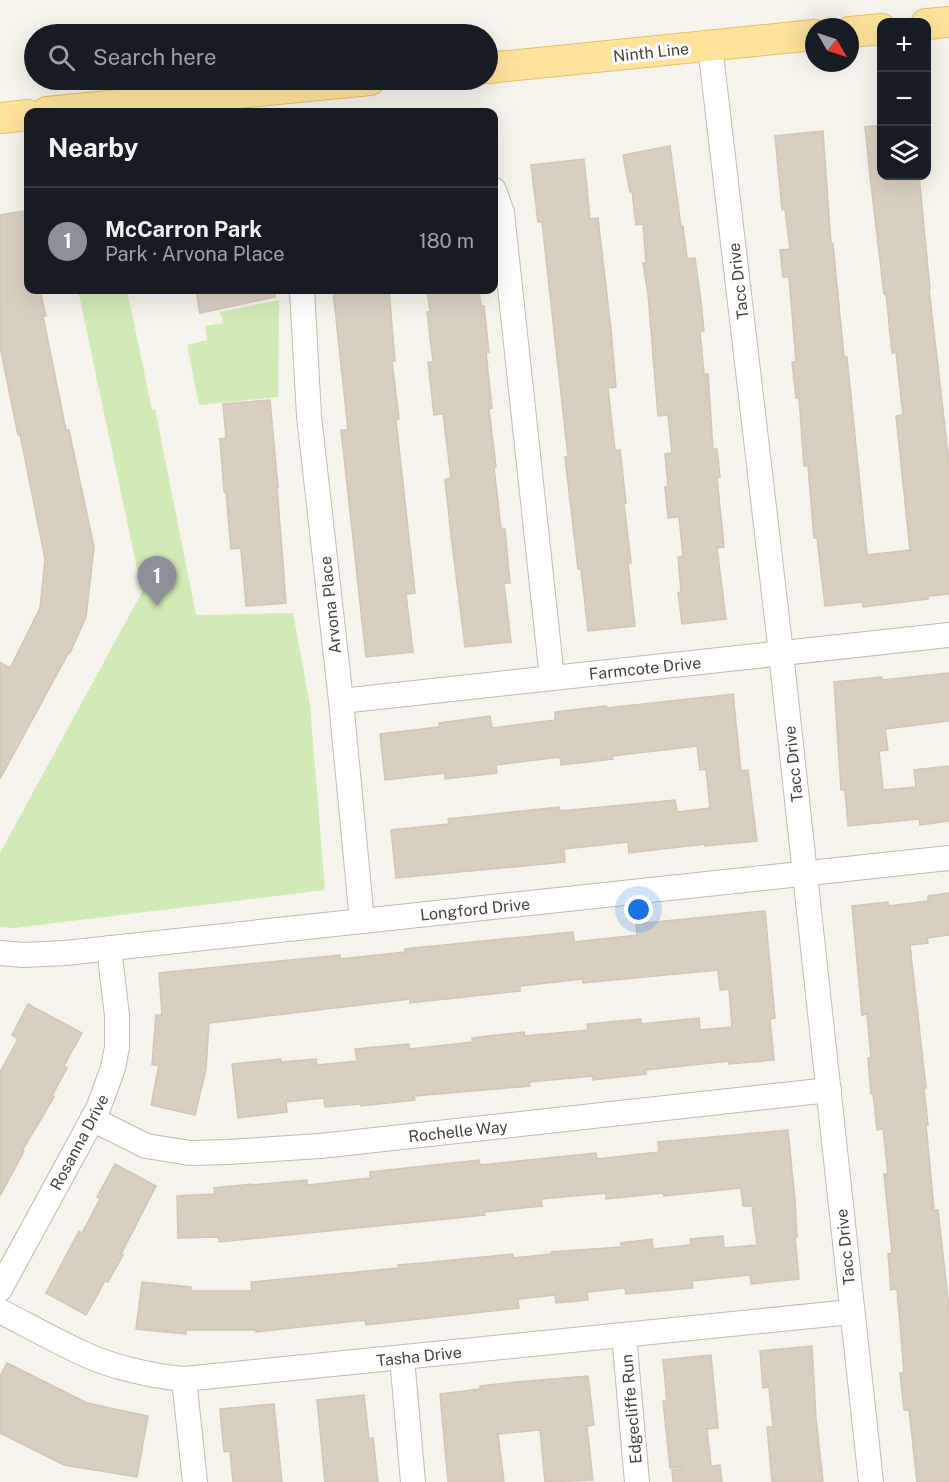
<!DOCTYPE html>
<html lang="en">
<head>
<meta charset="utf-8">
<style>
  :root { --surface:#171b24; --page:#20242c; --text:#f1f3f6; --muted:#9ea1a6; --line:#363941; --accent:#8c9099 }
  body { margin:0; font-family:"Public Sans",sans-serif; background:var(--page); color:var(--text) }
  .controls { position:absolute; right:18px; top:18px; display:grid; overflow:hidden; border-radius:12px; box-shadow:0 6px 24px #0002 }
  .controls button { width:54px; height:54px; display:grid; place-items:center; padding:0; border:0; border-bottom:2px solid var(--line); background:var(--surface); color:var(--text); font:30px sans-serif }
  .compass { position:absolute; left:805px; top:18px; width:54px; height:54px; border-radius:50%; background:var(--surface); box-shadow:0 6px 24px #0002; rotate:129deg }
  .you { position:absolute; left:639px; top:910px; width:21px; height:21px; margin:-15px; border:4px solid #fff; border-radius:50%; background:#1a73e8; box-shadow:0 0 0 9px #1a73e833 }
  .badge { display:grid; place-items:center; width:39px; height:39px; border-radius:50%; background:var(--accent); color:#fff; font-size:20px; font-weight:700 }
  .pin { position:absolute; translate:-50% -50px; filter:drop-shadow(0 2px 3px #0008) }
  .pin::after { content:''; position:absolute; top:32px; width:21px; height:18px; background:inherit; clip-path:polygon(0 0,100% 0,50% 100%) }
  .list { margin:0; padding:0; list-style:none }
  h2 { display:flex; justify-content:space-between; align-items:center; height:78px; margin:0; padding:0 24px; font-size:26px }
  h2 small { font-size:20px; font-weight:400; color:var(--muted) }
  .list li { display:grid; grid-template-columns:39px 1fr auto; gap:18px; align-items:center; box-sizing:border-box; height:108px; padding:0 24px; border-top:2px solid var(--line) }
  .list b { display:block; font-size:22px; white-space:nowrap }
  .list p { margin:0; font-size:20px; white-space:nowrap; color:var(--muted) }
  .list em { font-size:20px; font-style:normal; color:var(--muted) }
  .icon { flex:none; width:33px; height:33px; fill:none; stroke:currentColor; stroke-width:2; stroke-linecap:round; stroke-linejoin:round }
  .map { position:relative; flex:none; width:949px; height:1482px; overflow:hidden }
  .search { position:absolute; background:var(--surface); box-shadow:0 6px 24px #0002; left:24px; top:24px; width:474px; height:66px; display:flex; align-items:center; gap:15px; box-sizing:border-box; padding:0 21px; border-radius:33px; color:var(--muted); font-size:22px }
  .panel { position:absolute; background:var(--surface); box-shadow:0 6px 24px #0002; left:24px; top:108px; width:474px; height:186px; border-radius:12px }
  .map>svg:first-child { display:block }
  .green { fill:#d2eab5 }
  .building { fill:#d8cfc1; stroke:#d3c7b4; stroke-width:1.5 }
  .lines { fill:none; stroke-linecap:round; stroke-linejoin:round }
  .minor-casing { stroke:#c2bbae; stroke-width:26 }
  .major-casing { stroke:#e6c16a; stroke-width:32 }
  .minor { stroke:#fff; stroke-width:24 }
  .major { stroke:#ffe39c; stroke-width:30 }
  .labels { text-anchor:middle; stroke-width:6; stroke-linejoin:round; paint-order:stroke }
  .street-label { font-size:16px; fill:#4b4439; stroke:#fff }
</style>
</head>
<body>
<div class="map">
<svg width="949" height="1482" viewBox="0 0 949 1482">
  <rect width="100%" height="100%" fill="#f6f3ec"/>
  <g class="green">
    <path d="M78,290H127L152,410L155,409L196,615L293,613L310,705L325,890L14,928L0,927V853L142,592Z"/>
    <path d="M279,300L278,397L199,405L187,345L207,340L205,326L223,323L220,312Z"/>
  </g>
  <g class="building">
    <path d="M882,125V174L870,175L865,127Z"/>
    <path d="M823,131L831,245L833,244L844,357H847L867,555L910,550L896,416L903,415L896,353H892L886,294H884L870,176H919L930,289H929L949,462V594L928,596V599L863,607L862,602L825,606L817,538H814L808,466H804L799,398H796L792,362H796L789,277H783L780,250L790,249L785,209L782,210L775,136Z"/>
    <path d="M670,146L681,226H683L687,259L695,258L700,294L704,331L700,332L704,374H708L713,449H717L720,477L717,478L724,547L717,548L726,619L682,624L678,593L681,592L678,557L683,556L679,517L668,518L665,487L668,486L665,454L672,453L668,415L658,416L648,294L643,263H646L643,224L636,225L632,191L630,192L623,155Z"/>
    <path d="M584,159L590,219L598,218L611,330L616,387L608,388L615,451L620,450L626,503H624L631,563H628L635,626L588,631L581,569H578L571,509L565,457H568L542,222H538L531,165Z"/>
    <path d="M23,211L28,239V290H40L46,316H43L66,430H69L94,547L86,617L70,653L69,652L0,779V662L10,668L40,608L45,559L20,434L18,435L0,346V215Z"/>
    <path d="M196,290H274L275,297L200,313Z"/>
    <path d="M333,290H389L395,361H392L399,419L396,420L415,593L406,594L413,652L366,657L341,430H348Z"/>
    <path d="M427,290H479L481,306H484L489,352H486L492,408L489,409L496,467H494L501,529H505L510,583H504L511,642L465,647L451,535L445,479L451,478L443,414L434,415L428,362H433L427,312H430Z"/>
    <path d="M270,400L278,487H277L286,603L246,606L241,548L231,549L226,492H224L220,439L226,438L223,404Z"/>
    <path d="M949,673V721L885,729L888,750L879,751L883,790L916,787L914,770L949,766V821L920,825L919,819L848,826L845,790H841L834,682L882,677V680Z"/>
    <path d="M733,694L741,771L748,770L757,841L705,846V844L629,853L628,842L564,849L565,862L396,878L391,830L449,824L448,819L559,807L560,811L675,800L677,812L710,808L706,769L700,770L697,746L612,756L613,759L561,765L560,757L496,765L497,773L445,779V773L385,780L380,734L439,727V723L490,716L492,728L555,720V712L606,706L607,708Z"/>
    <path d="M949,893V935L927,938L928,943L910,945L926,1088H924L928,1125H926L934,1210H938L949,1308V1482H917L909,1410H904L900,1373H904L897,1289L891,1290L888,1254L892,1253L884,1174H888L883,1129L877,1130L873,1093L871,1094L868,1058L871,1057L867,1014L862,1015L852,906L888,902V906L928,901V896Z"/>
    <path d="M765,911L775,1018L770,1019L774,1060L729,1064V1061L646,1070V1074L593,1080V1076L529,1082L530,1086L414,1096L415,1100L361,1106V1104L325,1107L324,1098L286,1102L287,1112L238,1118L232,1064L281,1059V1062L316,1059L317,1065L357,1061L355,1049L409,1044L410,1049L473,1042L472,1038L524,1032L525,1036L588,1030L587,1024L641,1019V1024L699,1018L700,1030L732,1027L729,989L720,990L718,970L583,983V979L520,986V991L410,1003V999L209,1023L206,1069L195,1115L151,1105L159,1065H152L156,1015H162L159,973L340,955V959L405,952V949L573,932L574,942L637,935L636,924Z"/>
    <path d="M28,1004L82,1033L64,1066L67,1068L52,1096L54,1097L22,1151H24L0,1196V1072L18,1039L12,1035Z"/>
    <path d="M788,1130L795,1201L797,1237H795L799,1279L751,1284L750,1275L692,1281L693,1288L626,1294L625,1288L587,1292L588,1300L556,1303L555,1295L518,1299L519,1308L366,1325L365,1320L256,1332V1330H186V1334L136,1329L142,1282L191,1287V1291H252L251,1282L399,1268L398,1265L433,1262L513,1254V1258L551,1254V1252L621,1247V1243L652,1239L653,1249L691,1245L690,1239L723,1236L724,1248L757,1245L752,1206H743L741,1188L664,1196L663,1193L606,1199V1193L541,1199L542,1206L484,1212L485,1215L219,1242V1237L178,1238L177,1196L215,1194L214,1188L252,1184V1185L307,1180V1185L370,1178V1172L479,1160L480,1165L596,1153L597,1159L659,1152L658,1142Z"/>
    <path d="M115,1164L156,1186L121,1254L123,1255L108,1282L105,1281L86,1315L46,1293L79,1231L82,1233L100,1199L97,1197Z"/>
    <path d="M812,1346L816,1418L823,1482H772L767,1427H773L769,1387L763,1388L760,1351Z"/>
    <path d="M711,1355L718,1428L707,1429L711,1466L720,1465L722,1482H673L672,1470L681,1469V1467L670,1468L663,1401H667L663,1360Z"/>
    <path d="M7,1363L87,1403L148,1416L137,1477L64,1465L0,1433V1376Z"/>
    <path d="M588,1376L594,1425L587,1426L593,1480L545,1482L540,1430L498,1434L504,1482H448L440,1394L480,1389V1386L516,1382Z"/>
    <path d="M364,1395L369,1439L373,1438L378,1482H325L317,1400Z"/>
    <path d="M274,1404L282,1482H233L230,1451L224,1452L220,1409Z"/>
  </g>
  <g class="lines">
    <defs>
      <g id="minor">
        <path d="M710,46L781,653L871,1482"/>
        <path d="M494,190L502,213L552,678"/>
        <path d="M302,290L309,416L341,701L362,921"/>
        <path d="M341,701L949,635"/>
        <path d="M0,953L23,955L65,953L949,858"/>
        <path d="M92,1119L146,1146L190,1153L228,1152L320,1146L829,1090"/>
        <path d="M0,1289L98,1109L113,1068L117,1047V1016L109,948"/>
        <path d="M0,1311C27,1325 54,1340 82,1353C111,1367 152,1376 184,1379L851,1312"/>
        <path d="M624,1335L637,1482"/>
        <path d="M402,1358L413,1482"/>
        <path d="M184,1379L195,1482"/>
      </g>
      <g id="major">
        <path d="M926,24L949,22"/>
        <path d="M850,32L882,29"/>
        <path d="M488,68L814,35"/>
        <path d="M47,112L370,80"/>
        <path d="M0,118L28,115"/>
      </g>
    </defs>
    <use href="#minor" class="minor-casing"/>
    <use href="#major" class="major-casing"/>
    <use href="#minor" class="minor"/>
    <use href="#major" class="major"/>
  </g>
  <g class="labels">
    <g class="street-label">
      <text transform="translate(651 52) rotate(-6)" y="6">Ninth Line</text>
      <text transform="translate(738 281) rotate(-97)" y="6">Tacc Drive</text>
      <text transform="translate(330 605) rotate(-96)" y="6">Arvona Place</text>
      <text transform="translate(645 668) rotate(-6)" y="6">Farmcote Drive</text>
      <text transform="translate(793 764) rotate(-96)" y="6">Tacc Drive</text>
      <text transform="translate(475 909) rotate(-6)" y="6">Longford Drive</text>
      <text transform="translate(458 1131) rotate(-6)" y="6">Rochelle Way</text>
      <text transform="translate(79 1142) rotate(-62)" y="6">Rosanna Drive</text>
      <text transform="translate(845 1247) rotate(-96)" y="6">Tacc Drive</text>
      <text transform="translate(419 1356) rotate(-6)" y="6">Tasha Drive</text>
      <text transform="translate(631 1409) rotate(-95)" y="6">Edgecliffe Run</text>
    </g>
  </g>
</svg>
<div class="controls">
<button>+</button>
<button>−</button>
<button><svg class="icon" aria-label="layers" viewBox="0 0 24 24"><path d="M12 4l9 5-9 5-9-5zM3 14l9 5 9-5"/></svg></button>
</div>
<svg class="compass" viewBox="-18 -18 36 36"><path d="M0-13l5 13h-10z" fill="#e53935"/><path d="M0 13l5-13h-10z" fill="#9ea1a6"/></svg>
<div class="you"></div>
<div class="pin badge" style="left:157px;top:606px">1</div>
<div class="search"><svg class="icon" aria-label="search" viewBox="0 0 24 24"><circle cx="10" cy="10" r="6"/><path d="M15 15l6 6"/></svg>Search here</div>
<section class="panel">
<h2>Nearby<small></small></h2>
<ul class="list">
<li><span class="badge">1</span><div><b>McCarron Park</b><p>Park · Arvona Place</p></div><em>180 m</em></li>
</ul>
</section>
</div>
</body>
</html>
